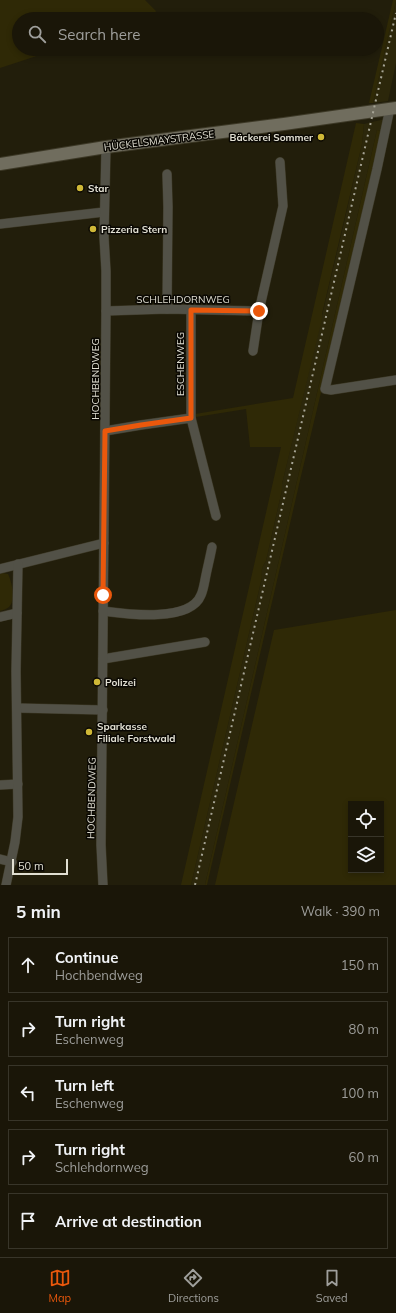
<!DOCTYPE html>
<html lang="en">
<head>
<meta charset="utf-8">
<style>
  :root { --surface:#1a1608; --page:#272316; --text:#f1f3f6; --muted:#9f9f9c; --line:#383529; --accent:#ea580c }
  body { margin:0; font-family:Mulish,sans-serif; background:var(--page); color:var(--text) }
  .controls { position:absolute; right:12px; bottom:12px; display:grid; overflow:hidden; border-radius:0px; box-shadow:0 2px 6px #0003 }
  .controls button { width:36px; height:36px; display:grid; place-items:center; padding:0; border:0; border-bottom:1px solid var(--line); background:var(--surface); color:var(--text); font:20px sans-serif }
  .scale { position:absolute; left:12px; bottom:10px; width:56px; box-sizing:border-box; padding-left:4px; border:2px solid #e1dfd2; border-top:0; font-size:11px; line-height:14px; white-space:nowrap; color:#e1dfd2; -webkit-text-stroke:3px #0a0803; paint-order:stroke }
  .stop { position:absolute; width:12px; height:12px; margin:-9px; border:3px solid #ea580c; border-radius:50%; background:#fff }
  .stop.end { background:#ea580c; border-color:#fff; box-shadow:0 1px 4px #0008 }
  .list { margin:0; padding:0; list-style:none }
  h2 { display:flex; justify-content:space-between; align-items:center; height:52px; margin:0; padding:0 16px; font-size:17px }
  h2 small { font-size:13px; font-weight:400; color:var(--muted) }
  .list li { display:grid; grid-template-columns:26px 1fr auto; gap:12px; align-items:center; box-sizing:border-box; height:56px; margin:0 8px 8px; padding:0 8px; border:1px solid var(--line); border-radius:0px }
  .list b { display:block; font-size:15px; white-space:nowrap }
  .list p { margin:0; font-size:13px; white-space:nowrap; color:var(--muted) }
  .list em { font-size:13px; font-style:normal; color:var(--muted) }
  .icon { flex:none; width:22px; height:22px; fill:none; stroke:currentColor; stroke-width:2; stroke-linecap:round; stroke-linejoin:round }
  .map { position:relative; flex:none; width:396px; height:885px; overflow:hidden }
  .search { position:absolute; background:var(--surface); box-shadow:0 2px 6px #0003; left:12px; right:12px; top:12px; height:44px; display:flex; align-items:center; gap:10px; box-sizing:border-box; padding:0 14px; border-radius:22px; color:var(--muted); font-size:15px }
  .sheet { height:372px; background:var(--surface) }
  nav { display:flex; justify-content:space-around; align-items:center; box-sizing:border-box; height:56px; border-top:1px solid var(--line); background:var(--surface); font-size:11px; color:var(--muted) }
  nav a { display:grid; justify-items:center; gap:2px }
  nav .on { color:var(--accent) }
  .map>svg:first-child { display:block }
  .built { fill:#2c270b }
  .green { fill:#2f2906; fill-rule:evenodd }
  .lines { fill:none; stroke-linecap:round; stroke-linejoin:round }
  .street-casing { stroke:#3d3927; stroke-width:10 }
  .secondary-casing { stroke:#3d3927; stroke-width:14 }
  .street { stroke:#525147; stroke-width:9 }
  .secondary { stroke:#706d5e; stroke-width:12 }
  .rail { stroke:#a7a596; stroke-width:2; stroke-dasharray:2 4; stroke-linecap:butt }
  .route { stroke:#ea580c; stroke-width:5 }
  .poi-dot { fill:#cfb837; stroke:#0a0803; stroke-width:1.5 }
  .labels { text-anchor:middle; stroke-width:3; stroke-linejoin:round; paint-order:stroke }
  .poi-label { font-size:10px; font-weight:bold; fill:#e1dfd2; stroke:#0a0803; text-anchor:start }
  .street-label { font-size:10px; fill:#e1dfd2; stroke:#0a0803 }
</style>
</head>
<body>
<div class="map">
<svg width="396" height="885" viewBox="0 0 396 885">
  <rect width="100%" height="100%" fill="#221e0b"/>
  <g class="built">
    <path d="M396,1V63L388,101L373,103Z"/>
    <path d="M385,119L383,131L377,130L205,885H191L262,577L261,572L263,566L266,561L282,490V484L343,227L362,144L364,124Z"/>
  </g>
  <g class="green">
    <path d="M0,0H145L156,11L152,18L150,19H19V49H58L0,68Z"/>
    <path d="M393,0H396V1L373,103H369Z"/>
    <path d="M356,123L364,124L362,144L322,314V319L282,484V490L266,561C262,567 261,571 262,577L191,885H181L281,447H250L246,409L196,417L195,414L293,398Z"/>
    <path d="M377,130L383,131L379,150L301,476L207,885H205Z"/>
    <path d="M2,573L8,574C12,582 16,601 9,607C7,609 3,610 0,611V574Z"/>
    <path d="M396,610V885H215L274,630ZM351,804H381V870H351Z"/>
  </g>
  <g class="lines">
    <defs>
      <g id="street">
        <path d="M390,108L377,169L325,389L331,390L396,380"/>
        <path d="M167,174L168,207L167,309"/>
        <path d="M0,224L104,212"/>
        <path d="M191,310V418"/>
        <path d="M106,311L167,309L259,311L253,351"/>
        <path d="M259,311L283,206L280,162"/>
        <path d="M105,431L141,425L191,418L216,516"/>
        <path d="M0,569L104,543"/>
        <path d="M103,611C126,614 190,623 201,595C203,591 204,585 205,580C207,569 210,558 212,547"/>
        <path d="M0,617L17,613"/>
        <path d="M103,659L205,642"/>
        <path d="M17,708L103,710"/>
        <path d="M0,785L18,784"/>
        <path d="M0,859L12,862"/>
        <path d="M6,885L15,842L18,817L16,671L18,564"/>
        <path d="M103,885L101,845L106,311V271L104,237L106,147"/>
      </g>
      <path id="secondary" d="M0,164L106,147L284,124L396,108"/>
    </defs>
    <use href="#street" class="street-casing"/>
    <use href="#secondary" class="secondary-casing"/>
    <use href="#street" class="street"/>
    <use href="#secondary" class="secondary"/>
    <path class="rail" d="M195,885L396,13"/>
  </g>
  <g class="lines">
    <path class="route" d="M103,595L105,431L141,425L191,418V310L259,311"/>
  </g>
  <g class="poi-dot">
    <circle cx="321" cy="137" r="4"/>
    <circle cx="80" cy="188" r="4"/>
    <circle cx="93" cy="229" r="4"/>
    <circle cx="97" cy="682" r="4"/>
    <circle cx="89" cy="732" r="4"/>
  </g>
  <g class="labels">
    <g class="poi-label">
      <text x="313" y="141" text-anchor="end">Bäckerei Sommer</text>
      <text x="88" y="192">Star</text>
      <text x="101" y="233">Pizzeria Stern</text>
      <text x="105" y="686">Polizei</text>
      <text x="97" y="730">Sparkasse<tspan x="97" dy="12">Filiale Forstwald</tspan></text>
    </g>
    <g class="street-label">
      <text transform="translate(159 140) rotate(-7)" y="4">HÜCKELSMAYSTRASSE</text>
      <text x="183" y="303">SCHLEHDORNWEG</text>
      <text transform="translate(180 364) rotate(-90)" y="4">ESCHENWEG</text>
      <text transform="translate(95 379) rotate(-90)" y="4">HOCHBENDWEG</text>
      <text transform="translate(91 798) rotate(-89)" y="4">HOCHBENDWEG</text>
    </g>
  </g>
</svg>
<div class="controls">
<button><svg class="icon" aria-label="locate" viewBox="0 0 24 24"><circle cx="12" cy="12" r="6"/><path d="M12 2v4M12 18v4M2 12h4M18 12h4"/></svg></button>
<button><svg class="icon" aria-label="layers" viewBox="0 0 24 24"><path d="M12 4l9 5-9 5-9-5zM3 14l9 5 9-5"/></svg></button>
</div>
<div class="scale">50 m</div>
<div class="stop" style="left:103px;top:595px"></div>
<div class="stop end" style="left:259px;top:311px"></div>
<div class="search"><svg class="icon" aria-label="search" viewBox="0 0 24 24"><circle cx="10" cy="10" r="6"/><path d="M15 15l6 6"/></svg>Search here</div>
</div>
<section class="sheet">
<h2>5 min<small>Walk · 390 m</small></h2>
<ul class="list">
<li><svg class="icon" aria-label="ahead" viewBox="0 0 24 24"><path d="M12 20V5M6 11l6-6 6 6"/></svg><div><b>Continue</b><p>Hochbendweg</p></div><em>150 m</em></li>
<li><svg class="icon" aria-label="right" viewBox="0 0 24 24"><path d="M7 20v-9h11M14 6l5 5-5 5"/></svg><div><b>Turn right</b><p>Eschenweg</p></div><em>80 m</em></li>
<li><svg class="icon" aria-label="left" viewBox="0 0 24 24"><path d="M17 20v-9H6M10 6l-5 5 5 5"/></svg><div><b>Turn left</b><p>Eschenweg</p></div><em>100 m</em></li>
<li><svg class="icon" aria-label="right" viewBox="0 0 24 24"><path d="M7 20v-9h11M14 6l5 5-5 5"/></svg><div><b>Turn right</b><p>Schlehdornweg</p></div><em>60 m</em></li>
<li><svg class="icon" aria-label="arrive" viewBox="0 0 24 24"><path d="M6 21V4h12l-3 4 3 4H6"/></svg><div><b>Arrive at destination</b></div></li>
</ul>
</section>
<nav>
<a class="on"><svg class="icon" aria-label="map" viewBox="0 0 24 24"><path d="M3 6l6-2 6 2 6-2v14l-6 2-6-2-6 2zM9 4v14M15 6v14"/></svg>Map</a>
<a><svg class="icon" aria-label="directions" viewBox="0 0 24 24"><path d="M12 3l9 9-9 9-9-9zM9 14v-3h6M13 9l2 2-2 2"/></svg>Directions</a>
<a><svg class="icon" aria-label="saved" viewBox="0 0 24 24"><path d="M7 4h10v16l-5-4-5 4z"/></svg>Saved</a>
</nav>
</body>
</html>
